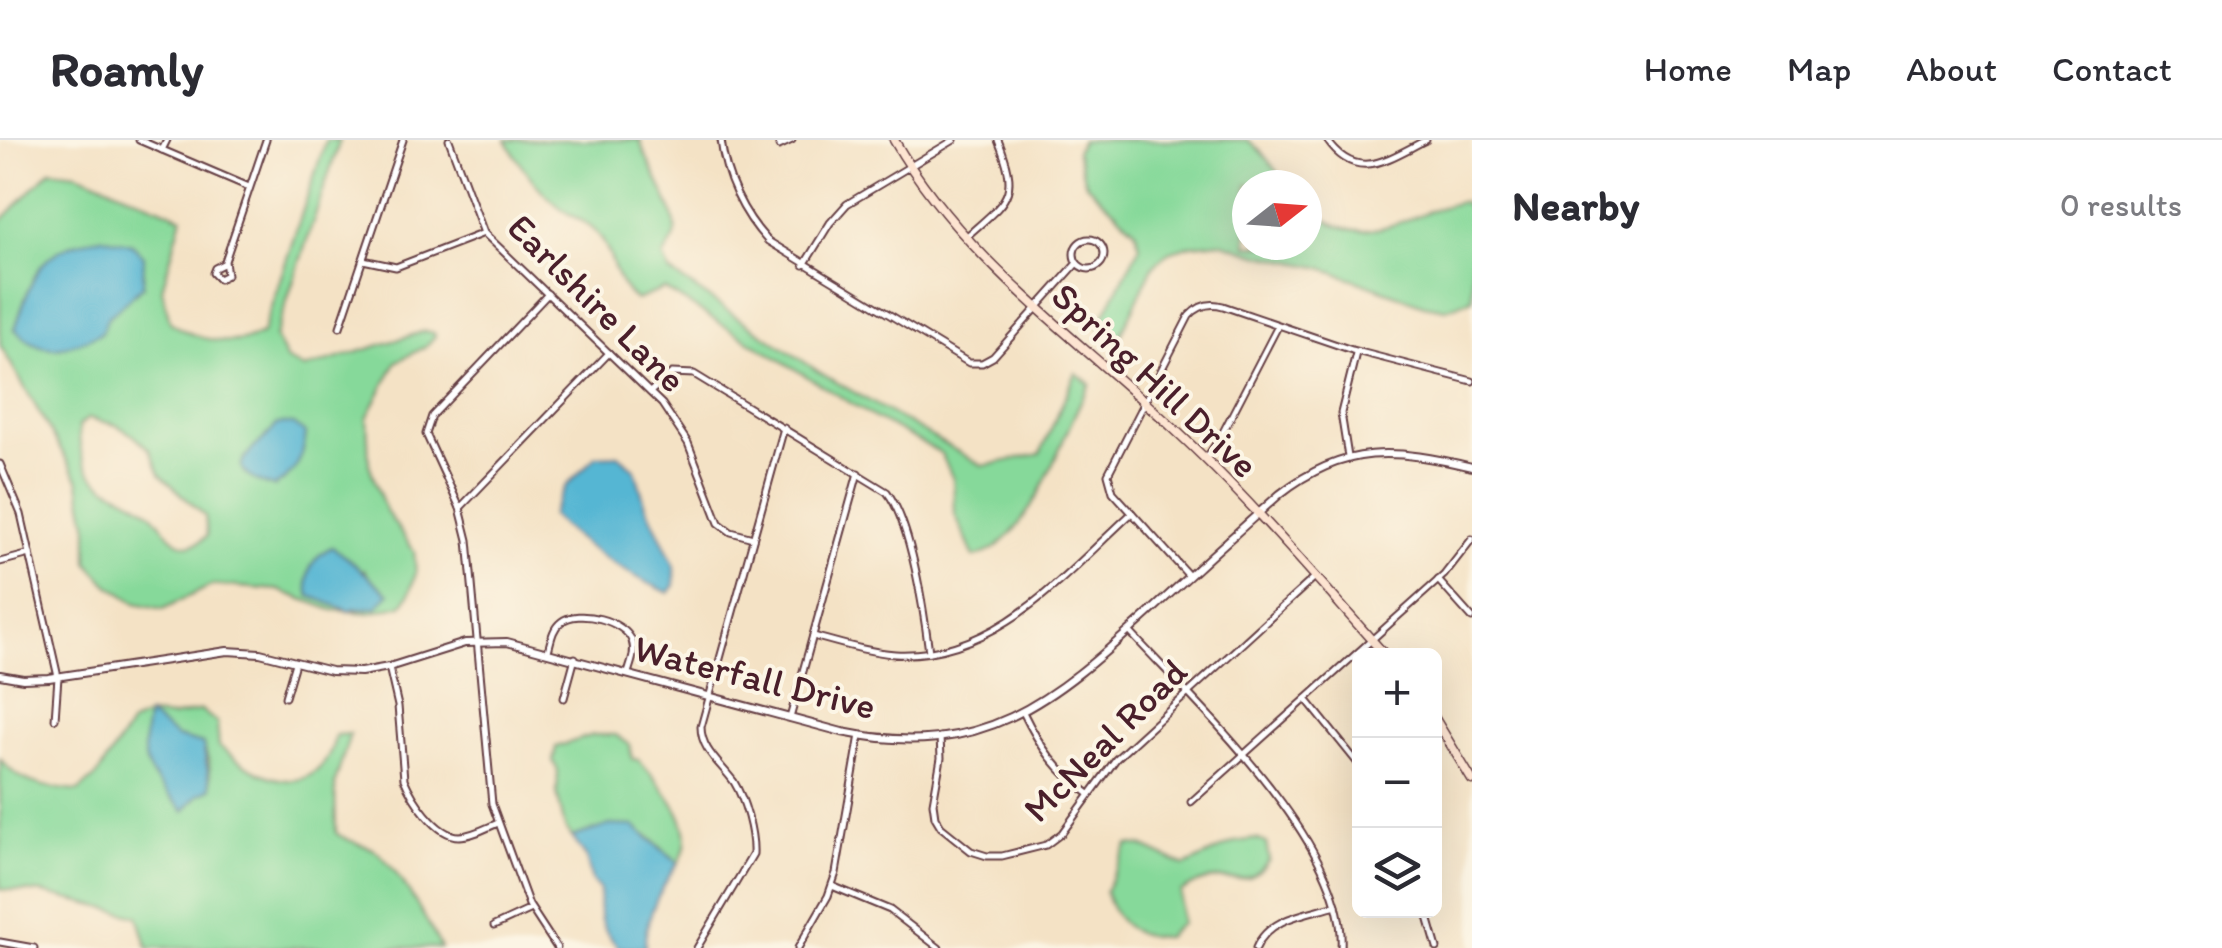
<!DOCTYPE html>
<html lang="en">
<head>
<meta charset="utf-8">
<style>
  :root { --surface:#fff; --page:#f7f7f7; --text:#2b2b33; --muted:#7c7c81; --line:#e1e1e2 }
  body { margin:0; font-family:Itim,sans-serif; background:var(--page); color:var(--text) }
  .controls { position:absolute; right:30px; bottom:30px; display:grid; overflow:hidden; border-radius:15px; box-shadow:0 10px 40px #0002 }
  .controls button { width:90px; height:90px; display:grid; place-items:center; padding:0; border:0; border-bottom:2px solid var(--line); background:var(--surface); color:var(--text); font:50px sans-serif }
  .compass { position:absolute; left:1232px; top:30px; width:90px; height:90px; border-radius:50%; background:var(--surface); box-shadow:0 10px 40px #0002; rotate:73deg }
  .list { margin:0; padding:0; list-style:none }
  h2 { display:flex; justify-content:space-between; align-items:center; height:130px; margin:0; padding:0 40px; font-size:42px }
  h2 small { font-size:32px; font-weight:400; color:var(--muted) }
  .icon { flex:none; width:55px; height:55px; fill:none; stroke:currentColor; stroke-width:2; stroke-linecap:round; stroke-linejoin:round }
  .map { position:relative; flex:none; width:1472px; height:808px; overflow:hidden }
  header { display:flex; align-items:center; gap:60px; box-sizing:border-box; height:140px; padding:0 50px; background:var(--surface); border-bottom:2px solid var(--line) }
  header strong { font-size:48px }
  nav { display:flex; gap:55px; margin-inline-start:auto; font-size:35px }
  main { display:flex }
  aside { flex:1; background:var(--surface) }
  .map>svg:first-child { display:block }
  .green { fill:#86d99a; stroke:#687c62; stroke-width:2.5; fill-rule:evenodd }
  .water { fill:#54b6d3; stroke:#4f6a7f; stroke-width:2.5 }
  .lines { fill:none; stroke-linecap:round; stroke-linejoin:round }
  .minor-casing { stroke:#643c42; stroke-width:9 }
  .tertiary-casing { stroke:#643c42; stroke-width:10 }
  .secondary-casing { stroke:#643c42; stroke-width:11 }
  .minor { stroke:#fff; stroke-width:5 }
  .tertiary { stroke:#fff; stroke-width:6 }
  .secondary { stroke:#fde4d1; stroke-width:8 }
  .labels { text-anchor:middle; stroke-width:8; stroke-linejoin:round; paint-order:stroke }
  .street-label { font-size:38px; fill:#4a1f2b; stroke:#fcf5e5 }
</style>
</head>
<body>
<header>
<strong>Roamly</strong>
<nav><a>Home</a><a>Map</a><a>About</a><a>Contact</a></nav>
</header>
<main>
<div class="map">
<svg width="1472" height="808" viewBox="0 0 1472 808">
  <rect width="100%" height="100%" fill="#fcf5e5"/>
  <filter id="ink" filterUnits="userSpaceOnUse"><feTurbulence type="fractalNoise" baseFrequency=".01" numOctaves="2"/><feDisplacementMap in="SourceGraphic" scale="20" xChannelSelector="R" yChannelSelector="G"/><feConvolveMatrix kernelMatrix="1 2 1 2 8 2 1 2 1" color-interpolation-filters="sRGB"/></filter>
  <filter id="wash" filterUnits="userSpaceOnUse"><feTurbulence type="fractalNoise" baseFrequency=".0048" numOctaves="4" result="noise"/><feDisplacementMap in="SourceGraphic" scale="40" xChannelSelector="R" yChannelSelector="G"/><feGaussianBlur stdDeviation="2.25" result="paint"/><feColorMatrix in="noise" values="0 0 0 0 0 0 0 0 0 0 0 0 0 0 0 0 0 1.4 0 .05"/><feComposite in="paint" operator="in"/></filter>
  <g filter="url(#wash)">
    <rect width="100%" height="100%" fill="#f4e2c5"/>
    <g class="green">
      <path d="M326,0H340L275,197L286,219L304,229L425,191L434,193L435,196L425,207L396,222L367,278L369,324L381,358L385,370L414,411L416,433L409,455L402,465L370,473L332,470L278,450L213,445L163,469L136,463L106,443L88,422V387L78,339L0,205V82L51,30L78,33L182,77L162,149L170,182C197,201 233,208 262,194ZM102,98L132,104L143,146L108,177L15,189C35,131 37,109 102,98ZM88,278L116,285L133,295L150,310L160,334L205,376L207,396C199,404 189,408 178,402C167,395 160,381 150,372C133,356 105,352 90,332C80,319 79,301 79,286ZM364,429L371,440L376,467L349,471L310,456Z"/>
      <path d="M506,0H640C646,25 681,75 675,96C673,103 666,111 663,117L670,132L824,235L983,326L1040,314L1076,233L1090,244C1061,292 1033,405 974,417L955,374L953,339L941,313L875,278L664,149L636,160C611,142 616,116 598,94C588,82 578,80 566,72C540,53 521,27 506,0Z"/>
      <path d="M1082,0H1247C1265,11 1273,30 1288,45H1247V105H1307V64C1362,120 1407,70 1463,62L1472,72V159L1446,169L1424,165L1323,128L1260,115L1220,102L1192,105L1168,112L1153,126L1117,203L1106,198L1099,185L1140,106L1135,90L1086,44L1076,11Z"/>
      <path d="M201,570L217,583L219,606C246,628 294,660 323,624C330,617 333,604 336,595L350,594L335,643L336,693C348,702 360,703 373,709C392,719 431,787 441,808H148L138,776L43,753L0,749V618C16,643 50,649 78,651L96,637L131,584L148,575L172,577ZM148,576L177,597L203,604L209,622L211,648L198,655Z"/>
      <path d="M593,595H616L630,605L632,619L639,620C661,646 703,687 678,723C633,681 631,679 572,697L565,688L557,653L558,631L553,621L556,607Z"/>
      <path d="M1256,699L1266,703L1269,720C1247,751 1229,733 1203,741C1195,743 1187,749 1181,752V783L1166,797C1132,798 1115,783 1105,751L1128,705L1142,706L1185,726L1235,702Z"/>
    </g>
    <g class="water">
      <path d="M102,97L132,104L144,116L143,146L108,177L101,193C65,208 46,219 15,189C35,131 37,109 102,97Z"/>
      <path d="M277,284H294L306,294C303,320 295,334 274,347C208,328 261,310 277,284Z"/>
      <path d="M619,315L635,330L645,363L675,427V445L669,453C627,434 583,408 551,375L565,347L596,316Z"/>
      <path d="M332,407C354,421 369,438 389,454L376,468H355L349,471L310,456C303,435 312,416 332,407Z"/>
      <path d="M148,575L177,597L203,604L211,648L198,655L184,671C149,633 136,628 148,575Z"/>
      <path d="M610,685L634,686L678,723C662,746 644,778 645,808H619C599,786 598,779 600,750L592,741L586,717L572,697Z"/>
    </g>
  </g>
  <g filter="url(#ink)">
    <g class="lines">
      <defs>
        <g id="minor">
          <path d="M139,0L249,47"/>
          <path d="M449,0L484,93L662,264L688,303L719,383L731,392L753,398"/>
          <path d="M721,0C725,37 743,74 768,101L969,223H982L993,217L1077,123"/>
          <path d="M779,0V6L792,0"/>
          <path d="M1327,0C1357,44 1389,18 1426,0"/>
          <path d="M162,10L167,0"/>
          <path d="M966,97C1007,60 1021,57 998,0"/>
          <circle cx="1089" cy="114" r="15"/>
          <path d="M363,120L396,127L484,93"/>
          <path d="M225,123L215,128L213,133L219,139L227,135L225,121L266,0"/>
          <path d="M804,125L830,83L847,64L954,0"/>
          <path d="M548,154L432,276L426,294L460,368L468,400L492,664L529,765L557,808"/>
          <path d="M340,187L403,0"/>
          <path d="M650,252L672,233L694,234L887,352C911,383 924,472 929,512"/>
          <path d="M1348,317L1341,273L1356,213"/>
          <path d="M1206,319L1221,296L1278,186"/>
          <path d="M0,324L21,374L58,537L55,579"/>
          <path d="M460,368L609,213"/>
          <path d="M0,422L30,414"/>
          <path d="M1189,436L1113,352L1108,334L1189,176C1198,166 1209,162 1223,166L1352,210L1472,241"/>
          <path d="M1438,440L1472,478"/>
          <path d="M1129,491C1196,564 1348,704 1341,808"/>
          <path d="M813,496C840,503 867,512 895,514C996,519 1064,435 1132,373"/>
          <path d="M548,511C551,501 552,489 561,482C578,468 625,481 632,501C636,512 631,523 628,533"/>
          <path d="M389,527L398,566L404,639C412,658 436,696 459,696C472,696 486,688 498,683"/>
          <path d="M285,557L295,523"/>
          <path d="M564,558L575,518"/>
          <path d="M1306,559L1360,626"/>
          <path d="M1023,572C1040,607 1057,631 1089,654"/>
          <path d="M790,578L858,333"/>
          <path d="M940,597L941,618L933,663L935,677L941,687L971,711L987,716H1002L1046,705L1062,693L1116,619L1315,437"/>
          <path d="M1191,662L1444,435L1472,399"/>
          <path d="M832,746L890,770L939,808"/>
          <path d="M1426,770L1437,808"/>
          <path d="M494,786L531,769"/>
          <path d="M0,802L34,808"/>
          <path d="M697,808L753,714C754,693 745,660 734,642C721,624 701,610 701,587L784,288"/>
          <path d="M798,808L828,756L836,733L860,595"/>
          <path d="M1256,808C1269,777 1307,774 1336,765"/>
        </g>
        <path id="tertiary" d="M0,535L23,539L49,538L227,511L260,513L331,531L361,532L389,527L465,503L507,502L842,592C983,621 1051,562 1149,473C1192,433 1236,393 1280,354C1345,303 1396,309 1472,327"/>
        <g id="secondary">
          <path d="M894,0C962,118 1075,196 1173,288C1249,358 1317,439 1386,516"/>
          <path d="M1434,577L1472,640"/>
        </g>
      </defs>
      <use href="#minor" class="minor-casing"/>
      <use href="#tertiary" class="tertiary-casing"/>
      <use href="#secondary" class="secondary-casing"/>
      <use href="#minor" class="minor"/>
      <use href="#tertiary" class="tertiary"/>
      <use href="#secondary" class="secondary"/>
    </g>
  </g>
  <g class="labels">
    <g class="street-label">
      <text transform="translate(597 163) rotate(45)" y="13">Earlshire Lane</text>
      <text transform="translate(1155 240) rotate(43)" y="13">Spring Hill Drive</text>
      <text transform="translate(755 537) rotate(14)" y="13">Waterfall Drive</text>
      <text transform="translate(1105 600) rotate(-45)" y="13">McNeal Road</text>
    </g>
  </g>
</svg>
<div class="controls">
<button>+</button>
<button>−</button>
<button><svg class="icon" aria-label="layers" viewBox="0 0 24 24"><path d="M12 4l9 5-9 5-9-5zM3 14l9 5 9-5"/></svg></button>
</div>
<svg class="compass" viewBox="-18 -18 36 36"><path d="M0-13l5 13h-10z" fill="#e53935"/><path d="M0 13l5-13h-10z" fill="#7c7c81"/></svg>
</div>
<aside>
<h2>Nearby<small>0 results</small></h2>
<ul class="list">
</ul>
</aside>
</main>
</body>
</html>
